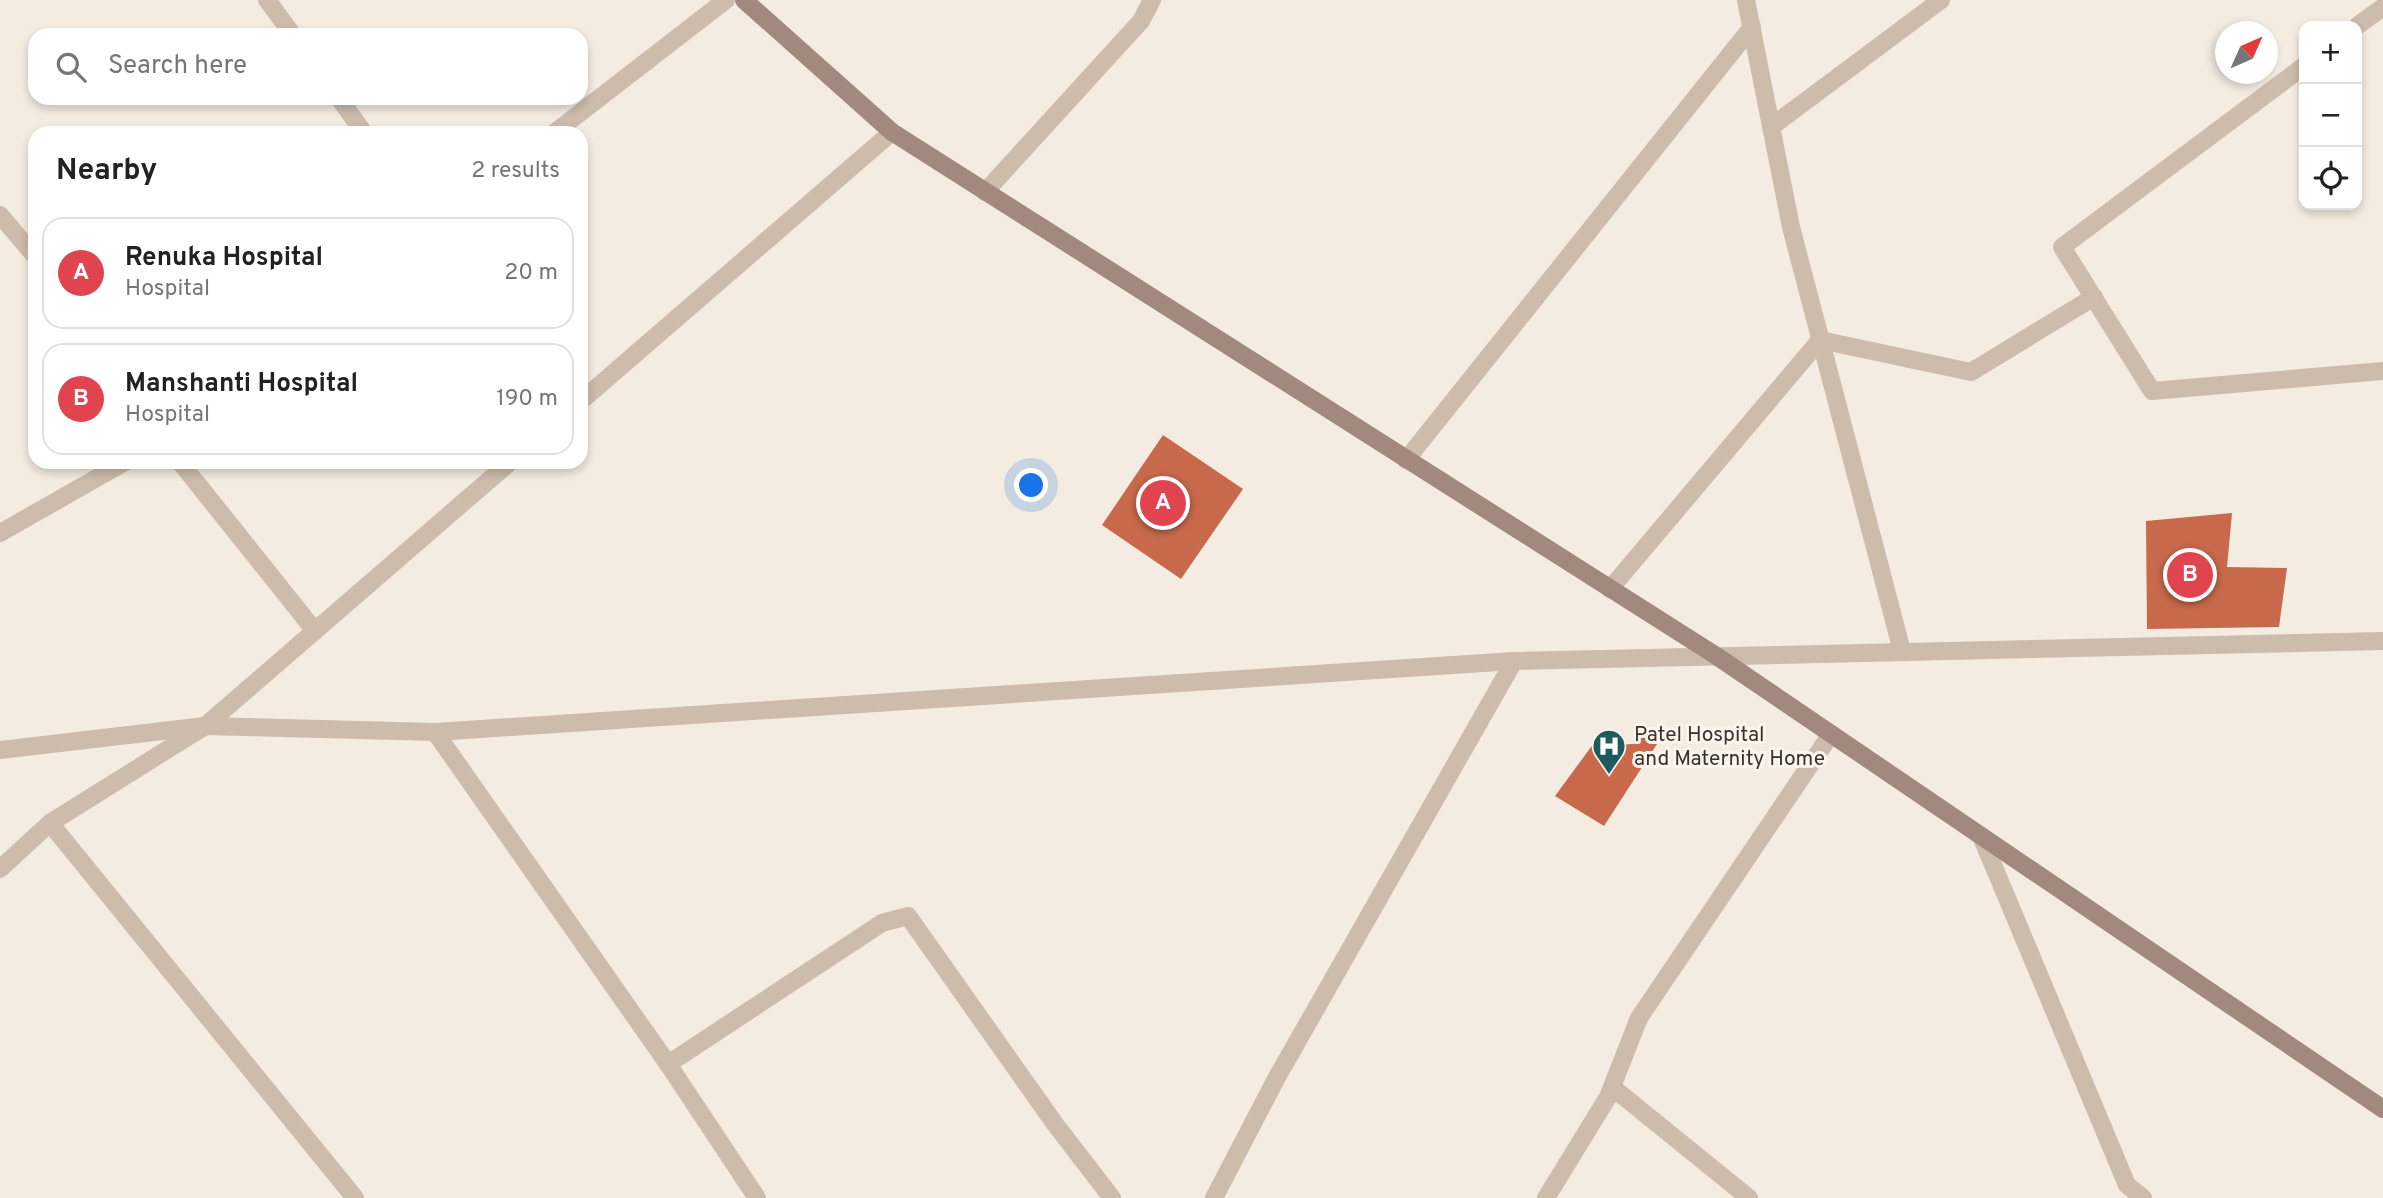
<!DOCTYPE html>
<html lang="en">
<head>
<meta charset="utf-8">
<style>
  :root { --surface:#fff; --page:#f6f6f6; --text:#222; --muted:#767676; --line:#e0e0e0; --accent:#2563eb }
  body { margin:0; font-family:Overpass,sans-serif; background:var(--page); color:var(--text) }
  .controls { position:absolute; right:21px; top:21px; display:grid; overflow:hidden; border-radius:14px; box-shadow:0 4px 10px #0003 }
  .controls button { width:63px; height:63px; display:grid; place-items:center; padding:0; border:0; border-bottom:2px solid var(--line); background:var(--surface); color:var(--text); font:35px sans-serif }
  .compass { position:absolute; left:2215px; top:21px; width:63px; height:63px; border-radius:50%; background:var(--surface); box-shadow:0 4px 10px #0003; rotate:45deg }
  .you { position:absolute; left:1032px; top:486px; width:24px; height:24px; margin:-18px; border:5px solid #fff; border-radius:50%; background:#1a73e8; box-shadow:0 0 0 10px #1a73e833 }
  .badge { display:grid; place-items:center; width:46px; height:46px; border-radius:50%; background:var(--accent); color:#fff; font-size:23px; font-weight:700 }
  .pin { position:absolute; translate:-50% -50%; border:4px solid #fff; box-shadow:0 2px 7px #0006 }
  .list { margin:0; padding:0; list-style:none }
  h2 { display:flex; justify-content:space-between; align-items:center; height:91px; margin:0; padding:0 28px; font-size:30px }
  h2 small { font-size:23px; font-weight:400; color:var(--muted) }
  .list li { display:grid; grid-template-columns:46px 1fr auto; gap:21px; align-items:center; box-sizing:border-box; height:112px; margin:0 14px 14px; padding:0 14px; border:2px solid var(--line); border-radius:21px }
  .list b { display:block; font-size:26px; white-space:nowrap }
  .list p { margin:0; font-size:23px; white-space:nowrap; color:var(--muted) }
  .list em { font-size:23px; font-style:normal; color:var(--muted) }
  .icon { flex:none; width:38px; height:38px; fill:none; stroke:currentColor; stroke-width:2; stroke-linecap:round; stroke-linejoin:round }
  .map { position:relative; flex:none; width:2383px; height:1198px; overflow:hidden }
  .search { position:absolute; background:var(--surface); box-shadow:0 4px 10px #0003; left:28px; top:28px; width:560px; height:77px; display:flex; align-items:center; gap:18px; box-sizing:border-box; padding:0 24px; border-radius:21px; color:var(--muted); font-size:26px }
  .panel { position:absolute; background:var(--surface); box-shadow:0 4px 10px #0003; left:28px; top:126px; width:560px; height:343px; border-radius:21px }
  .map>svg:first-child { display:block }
  .building { fill:#c8694b }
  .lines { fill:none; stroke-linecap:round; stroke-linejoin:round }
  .minor { stroke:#cdbbac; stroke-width:18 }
  .tertiary { stroke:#cdbbac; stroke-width:18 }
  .secondary { stroke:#a18a7d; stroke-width:18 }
  .labels { text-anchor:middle; stroke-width:6; stroke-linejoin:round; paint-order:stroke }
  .poi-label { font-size:21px; fill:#3b302b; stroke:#fbf5ee; text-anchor:start }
</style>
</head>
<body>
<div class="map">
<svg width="2383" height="1198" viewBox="0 0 2383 1198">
  <rect width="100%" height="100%" fill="#f4ebe1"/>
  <g class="building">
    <path d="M1163,435L1243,489L1181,579L1102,525Z"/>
    <path d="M2232,513L2227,567L2287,568L2279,627L2147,629L2146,521Z"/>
    <path d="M1646,733L1659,741L1604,826L1555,796L1594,743L1598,746L1633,744Z"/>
  </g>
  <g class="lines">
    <g class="minor">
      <path d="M267,0L293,35"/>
      <path d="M1746,0L1791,227L1902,651"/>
      <path d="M2357,26L2383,7"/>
      <path d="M2304,66L2062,247L2152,391L2383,371"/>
      <path d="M339,98L364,133"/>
      <path d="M1771,127L1941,0"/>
      <path d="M554,133L726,0"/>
      <path d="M985,192L1141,21L1152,0"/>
      <path d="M0,215L35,256"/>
      <path d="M581,401L892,132"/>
      <path d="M1406,460L1752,27"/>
      <path d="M180,462L315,631"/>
      <path d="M0,533L125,462"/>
      <path d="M1610,589L1820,340L1971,372L2094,297"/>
      <path d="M435,732L668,1064L757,1198"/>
      <path d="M50,823L355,1198"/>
      <path d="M1981,836L2127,1185L2143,1198"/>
      <path d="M0,869L50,823L205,726L510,462"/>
      <path d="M668,1064L882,923L908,916L1055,1124L1112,1198"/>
      <path d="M1612,1087L1749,1198"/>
      <path d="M1214,1198L1276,1079L1514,661"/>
      <path d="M1546,1198L1608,1097L1639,1018L1831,734"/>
    </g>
    <path class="tertiary" d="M0,750L205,726L435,732L1514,661L2383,641"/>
    <path class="secondary" d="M744,0L892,132L1715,655L2383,1109"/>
  </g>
  <defs>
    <symbol id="hospital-pin" viewBox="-11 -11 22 30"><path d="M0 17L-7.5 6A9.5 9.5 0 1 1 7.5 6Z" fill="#1f5a5e" stroke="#fbf5ee"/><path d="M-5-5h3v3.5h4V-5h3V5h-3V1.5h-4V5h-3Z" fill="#fff"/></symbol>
  </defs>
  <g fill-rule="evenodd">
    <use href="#hospital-pin" x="1590" y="727" width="38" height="52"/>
  </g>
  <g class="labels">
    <g class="poi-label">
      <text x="1634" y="741">Patel Hospital<tspan x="1634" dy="24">and Maternity Home</tspan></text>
    </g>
  </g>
</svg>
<div class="controls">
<button>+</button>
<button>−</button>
<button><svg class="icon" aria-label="locate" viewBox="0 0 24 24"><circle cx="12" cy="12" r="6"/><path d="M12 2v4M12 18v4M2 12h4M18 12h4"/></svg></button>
</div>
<svg class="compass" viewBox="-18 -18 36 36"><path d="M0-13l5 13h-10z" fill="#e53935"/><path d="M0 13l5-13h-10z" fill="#767676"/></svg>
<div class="you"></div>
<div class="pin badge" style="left:1163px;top:503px;background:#e0444e">A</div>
<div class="pin badge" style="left:2190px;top:575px;background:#e0444e">B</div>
<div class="search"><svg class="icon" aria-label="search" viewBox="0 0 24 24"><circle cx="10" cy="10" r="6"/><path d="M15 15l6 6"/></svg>Search here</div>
<section class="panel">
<h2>Nearby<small>2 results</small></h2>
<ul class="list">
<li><span class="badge" style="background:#e0444e">A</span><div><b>Renuka Hospital</b><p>Hospital</p></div><em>20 m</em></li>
<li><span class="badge" style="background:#e0444e">B</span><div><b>Manshanti Hospital</b><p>Hospital</p></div><em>190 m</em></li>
</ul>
</section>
</div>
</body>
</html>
